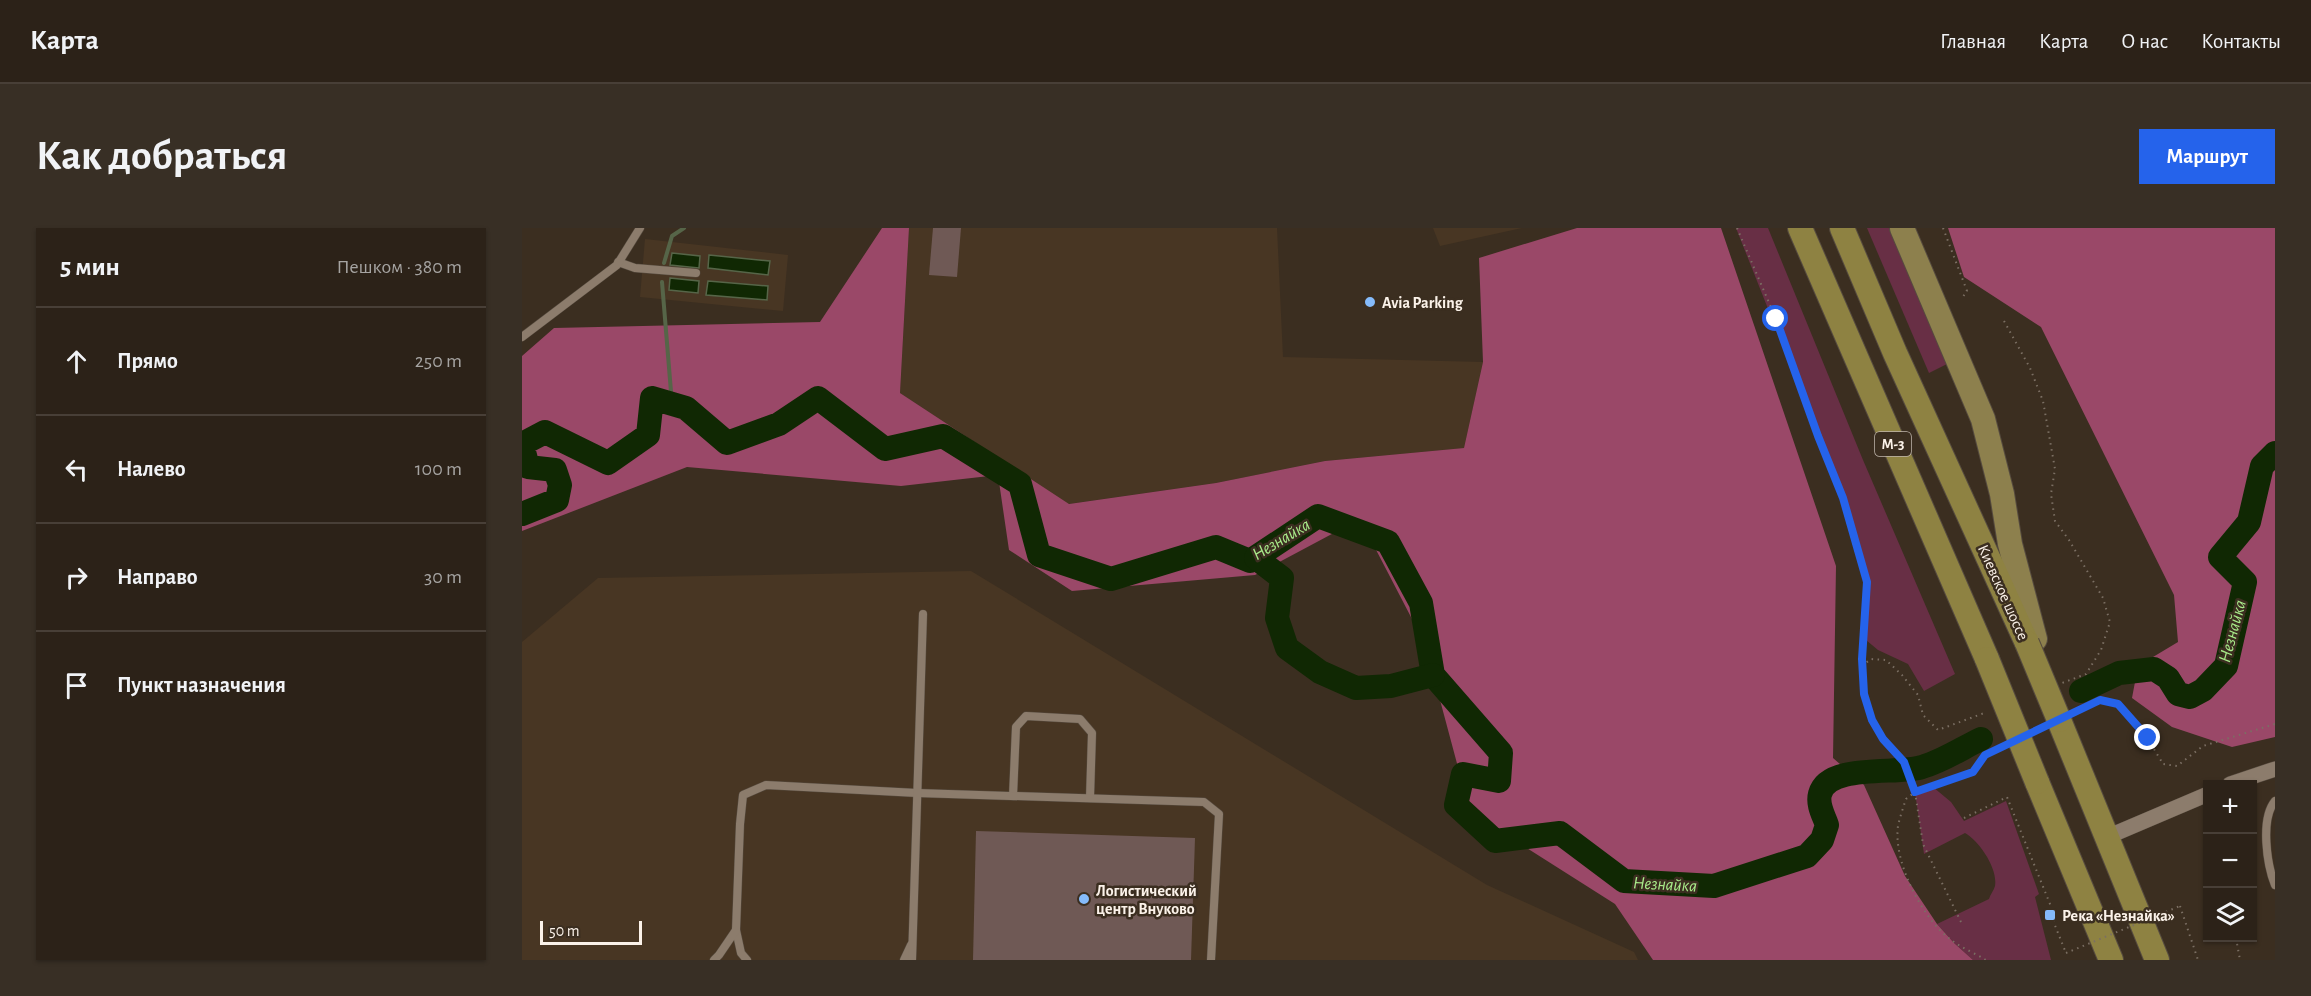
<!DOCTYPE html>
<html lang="ru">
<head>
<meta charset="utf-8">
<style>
  :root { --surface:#2c2218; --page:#382f25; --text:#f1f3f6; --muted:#a6a4a2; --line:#483f37; --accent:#2563eb }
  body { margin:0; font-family:"Alegreya Sans",sans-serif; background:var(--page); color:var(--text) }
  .controls { position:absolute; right:18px; bottom:18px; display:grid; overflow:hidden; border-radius:0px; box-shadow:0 2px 4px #0004 }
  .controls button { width:54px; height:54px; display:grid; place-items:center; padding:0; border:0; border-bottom:2px solid var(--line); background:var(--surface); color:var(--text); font:30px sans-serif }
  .scale { position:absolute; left:18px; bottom:15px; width:102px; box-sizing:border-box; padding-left:6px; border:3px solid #fbf2e9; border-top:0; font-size:16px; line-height:21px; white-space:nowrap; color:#fbf2e9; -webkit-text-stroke:4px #3b2e20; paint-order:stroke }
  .stop { position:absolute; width:18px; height:18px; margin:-14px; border:4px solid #2563eb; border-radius:50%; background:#fff }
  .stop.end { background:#2563eb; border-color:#fff; box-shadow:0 2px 6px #0008 }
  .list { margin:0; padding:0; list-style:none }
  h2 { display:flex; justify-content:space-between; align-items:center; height:78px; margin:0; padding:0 24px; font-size:26px }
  h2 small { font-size:20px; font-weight:400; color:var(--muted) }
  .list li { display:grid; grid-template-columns:39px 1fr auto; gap:18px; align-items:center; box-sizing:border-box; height:108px; padding:0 24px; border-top:2px solid var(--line) }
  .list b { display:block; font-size:22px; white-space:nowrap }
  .list em { font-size:20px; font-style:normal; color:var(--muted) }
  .icon { flex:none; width:33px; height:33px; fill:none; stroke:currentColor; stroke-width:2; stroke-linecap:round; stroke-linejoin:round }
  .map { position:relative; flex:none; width:1753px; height:732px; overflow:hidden; border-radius:0px }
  header { display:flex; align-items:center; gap:36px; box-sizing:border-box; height:84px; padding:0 30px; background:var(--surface); border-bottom:2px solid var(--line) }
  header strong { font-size:28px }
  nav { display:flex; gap:33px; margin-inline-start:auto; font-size:21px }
  .intro { display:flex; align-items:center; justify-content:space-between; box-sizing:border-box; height:144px; padding:0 36px }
  h1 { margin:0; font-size:42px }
  .button { padding:15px 27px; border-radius:0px; background:var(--accent); color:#fff; font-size:21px; font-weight:700 }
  main { display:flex; gap:36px; padding:0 36px }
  aside { flex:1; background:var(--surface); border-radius:0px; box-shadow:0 2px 4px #0004 }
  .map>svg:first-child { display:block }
  .built { fill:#483623 }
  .green { fill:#682f45 }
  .forest { fill:#9a4868 }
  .water { fill:#102803; stroke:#566548; stroke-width:1.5 }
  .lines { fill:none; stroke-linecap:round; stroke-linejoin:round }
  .stream { stroke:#566548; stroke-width:4 }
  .river { stroke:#102803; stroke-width:24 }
  .building { fill:#6f5955 }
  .service-casing { stroke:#564b3f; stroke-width:9 }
  .minor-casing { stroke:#564b3f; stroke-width:16 }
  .primary-casing { stroke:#564b3f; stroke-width:26 }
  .trunk-casing { stroke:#564b3f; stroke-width:26 }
  .path { stroke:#7b6f63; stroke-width:2; stroke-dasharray:1.5 4.5; stroke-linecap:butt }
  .service { stroke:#8c7c6c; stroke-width:8 }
  .minor { stroke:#8c7c6c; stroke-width:15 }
  .primary { stroke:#8d804d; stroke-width:24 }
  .trunk { stroke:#8e8242; stroke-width:24 }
  .trunk-bridge-casing { stroke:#564b3f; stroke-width:26; stroke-linecap:butt }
  .path-bridge { stroke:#7b6f63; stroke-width:2; stroke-dasharray:1.5 4.5; stroke-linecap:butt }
  .trunk-bridge { stroke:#8e8242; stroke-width:24 }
  .route { stroke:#2563eb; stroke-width:8 }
  .poi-dot { fill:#85bbfb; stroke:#3b2e20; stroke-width:2 }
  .labels { text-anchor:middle; stroke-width:5; stroke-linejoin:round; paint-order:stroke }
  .shield { fill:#3b2e20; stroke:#c1b7ad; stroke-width:1.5 }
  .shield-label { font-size:15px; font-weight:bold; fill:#fbf2e9 }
  .poi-label { font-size:16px; font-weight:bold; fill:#fbf2e9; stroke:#3b2e20; text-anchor:start }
  .street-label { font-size:16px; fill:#fbf2e9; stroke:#3b2e20 }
  .water-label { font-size:18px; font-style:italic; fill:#aaed8b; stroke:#3b2e20 }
</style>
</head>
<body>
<header>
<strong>Карта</strong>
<nav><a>Главная</a><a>Карта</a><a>О нас</a><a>Контакты</a></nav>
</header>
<div class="intro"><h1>Как добраться</h1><a class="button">Маршрут</a></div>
<main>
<aside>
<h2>5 мин<small>Пешком · 380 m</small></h2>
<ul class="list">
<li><svg class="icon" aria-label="ahead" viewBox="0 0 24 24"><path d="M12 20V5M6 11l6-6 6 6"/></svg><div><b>Прямо</b></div><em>250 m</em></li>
<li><svg class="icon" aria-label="left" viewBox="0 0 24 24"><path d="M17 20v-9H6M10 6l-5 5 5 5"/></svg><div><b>Налево</b></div><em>100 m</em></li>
<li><svg class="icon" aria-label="right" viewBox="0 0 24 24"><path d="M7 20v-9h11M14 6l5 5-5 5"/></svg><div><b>Направо</b></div><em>30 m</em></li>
<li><svg class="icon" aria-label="arrive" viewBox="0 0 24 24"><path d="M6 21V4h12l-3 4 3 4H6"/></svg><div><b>Пункт назначения</b></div></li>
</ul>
</aside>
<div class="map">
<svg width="1753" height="732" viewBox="0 0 1753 732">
  <rect width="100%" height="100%" fill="#3b2e20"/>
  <g class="built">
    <path d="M387,0H755L761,129L961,134L942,220L803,233L694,255L546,276L378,165Z"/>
    <path d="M911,0H1000L918,18Z"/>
    <path d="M123,11L266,27L261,83L118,69Z"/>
    <path d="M449,343L965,657L1112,724L1116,732H0V414L76,350Z"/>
  </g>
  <g class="green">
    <path d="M1214,0H1246L1341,232L1433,446L1402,463L1386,436L1356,422L1344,412L1345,348L1289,189Z"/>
    <path d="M1345,0H1368L1427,135L1407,145Z"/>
    <path d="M1411,559L1429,574L1442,593L1484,573L1517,666L1513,669L1529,732H1451L1432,715L1415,696L1467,671C1468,667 1472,662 1473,658C1476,640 1457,613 1443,605L1402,626L1393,564Z"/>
  </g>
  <g class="forest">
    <path d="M360,0H387L378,165L547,276L694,255L803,233L942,220L961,134L957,30L1055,0H1199L1314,338L1311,530L1342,557L1383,648L1415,696L1432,715L1451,732H1131L1093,676L948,584L903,416L838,291L733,347L550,363L487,322L476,247L379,258L165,239L0,303V128L32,100L298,94Z"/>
    <path d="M1426,0H1753V509L1710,519L1650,499L1610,470L1616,438L1656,414L1652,367L1519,99L1442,49Z"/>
  </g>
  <g class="water">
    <path d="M150,25L178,28L177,40L148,37Z"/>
    <path d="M187,27L248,33L246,47L186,40Z"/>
    <path d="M148,50L177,53L176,65L147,62Z"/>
    <path d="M186,53L246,58L245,72L184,67Z"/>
  </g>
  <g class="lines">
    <g class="stream">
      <path d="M142,35L150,8L162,0"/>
      <path d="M140,54L150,176"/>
    </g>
    <g class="river">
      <path d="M0,286L35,272L38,257L33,242L6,239L0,216L23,204L86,235L126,207L130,170L164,180L205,215L257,196L296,170L363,221L421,208L498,256L517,327L589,351L694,319L728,333L796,288L866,314L899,375L911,447L979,525L977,553L941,546L934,577L973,613L1038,605L1102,653L1192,658L1285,628L1300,612L1305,597C1302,588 1295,577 1298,566C1306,535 1376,547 1400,539C1421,533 1440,520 1459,511"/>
      <path d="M734,330L760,350L755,390L765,420L798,444L834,460L869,458L911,447"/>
      <path d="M1559,463L1597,445L1632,441L1646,450L1656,466L1668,469L1681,462L1704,438L1723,354L1698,329L1727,294L1740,238L1753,225"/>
    </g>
  </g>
  <g class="building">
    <path d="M411,0H439L435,49L407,47Z"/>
    <path d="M454,603L673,610L669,732H451Z"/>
  </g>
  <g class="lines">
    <defs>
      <g id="service">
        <path d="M96,34L113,40L174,45"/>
        <path d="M0,109L95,37L118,0"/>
        <path d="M491,568L494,499L504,488L558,491L570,505L568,570"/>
        <path d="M1753,573C1738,591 1745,637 1753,657"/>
        <path d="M214,702L219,725L225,732"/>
        <path d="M192,732L197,727L214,702L218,596L221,567L244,557L395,565L682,574L697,586L689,732"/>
        <path d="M382,732L389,717"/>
        <path d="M390,732L401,386"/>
      </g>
      <g id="minor">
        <path d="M1708,556L1753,541"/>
        <path d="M1585,609L1686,566"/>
      </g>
      <path id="primary" d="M1380,0L1461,191L1480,266L1488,316L1513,411"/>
      <g id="trunk">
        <path d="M1278,0L1465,431"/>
        <path d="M1320,0L1373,125L1505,415"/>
        <path d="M1537,492L1635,732"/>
        <path d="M1515,554L1589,732"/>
      </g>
    </defs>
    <use href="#service" class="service-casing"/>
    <use href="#minor" class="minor-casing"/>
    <use href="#primary" class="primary-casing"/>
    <use href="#trunk" class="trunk-casing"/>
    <g class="path">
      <path d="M1215,0L1254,91L1296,209L1321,270L1345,354L1340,431L1342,466L1350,492L1361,511L1382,534L1393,564L1384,571C1381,580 1378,589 1376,598C1371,634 1400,690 1428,711C1439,720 1453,725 1464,732"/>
      <path d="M1421,0L1445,63L1440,70"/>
      <path d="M1482,93L1508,140L1521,173L1533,241L1529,266L1533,293L1547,312L1581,370L1588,394L1579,422L1564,446L1540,455"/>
      <path d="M1340,438L1349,431L1364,432L1380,447L1396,467L1401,487L1416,502L1465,484"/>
      <path d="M1554,483C1561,480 1569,475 1576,473C1602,466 1630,518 1641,536L1655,538L1681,518L1753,496"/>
      <path d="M1442,590L1485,569L1532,686V695L1544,725"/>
      <path d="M1658,678L1676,732"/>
      <path d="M1439,694L1401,616L1393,564L1451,544L1463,527L1481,518"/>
      <path d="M1714,710L1718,732"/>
    </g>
    <use href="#service" class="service"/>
    <use href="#minor" class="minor"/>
    <use href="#primary" class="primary"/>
    <use href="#trunk" class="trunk"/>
    <defs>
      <g id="trunk-bridge">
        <path d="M1505,415L1537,492"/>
        <path d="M1465,431L1515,554"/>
      </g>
    </defs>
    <use href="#trunk-bridge" class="trunk-bridge-casing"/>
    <path class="path-bridge" d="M1544,725L1658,678"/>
    <use href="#trunk-bridge" class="trunk-bridge"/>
  </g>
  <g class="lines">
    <path class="route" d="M1254,91L1296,208L1321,270L1345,354L1340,431L1342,466L1350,492L1361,511L1382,534L1393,564L1451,544L1463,527L1578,472L1596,476L1626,510"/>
  </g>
  <g class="poi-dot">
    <circle cx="848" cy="74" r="6"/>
    <circle cx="562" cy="671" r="6"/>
    <rect x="1522" y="681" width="12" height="12" rx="3"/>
  </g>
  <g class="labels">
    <rect class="shield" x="1353" y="204" width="36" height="24" rx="4.5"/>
    <g class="shield-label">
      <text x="1371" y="221">М-3</text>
    </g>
    <g class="poi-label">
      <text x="860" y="80">Avia Parking</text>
      <text x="574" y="668">Логистический<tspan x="574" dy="18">центр Внуково</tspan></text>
      <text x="1540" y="693">Река «Незнайка»</text>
    </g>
    <g class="street-label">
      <text transform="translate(1482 364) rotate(66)" y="6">Киевское шоссе</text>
    </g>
    <g class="water-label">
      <text transform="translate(759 311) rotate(-31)" y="6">Незнайка</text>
      <text transform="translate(1710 403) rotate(-75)" y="6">Незнайка</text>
      <text transform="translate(1143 656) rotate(3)" y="6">Незнайка</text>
    </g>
  </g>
</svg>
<div class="controls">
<button>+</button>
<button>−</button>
<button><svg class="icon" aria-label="layers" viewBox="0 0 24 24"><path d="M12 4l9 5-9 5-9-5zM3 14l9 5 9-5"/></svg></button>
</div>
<div class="scale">50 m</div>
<div class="stop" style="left:1254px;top:91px"></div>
<div class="stop end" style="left:1626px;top:510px"></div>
</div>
</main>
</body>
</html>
